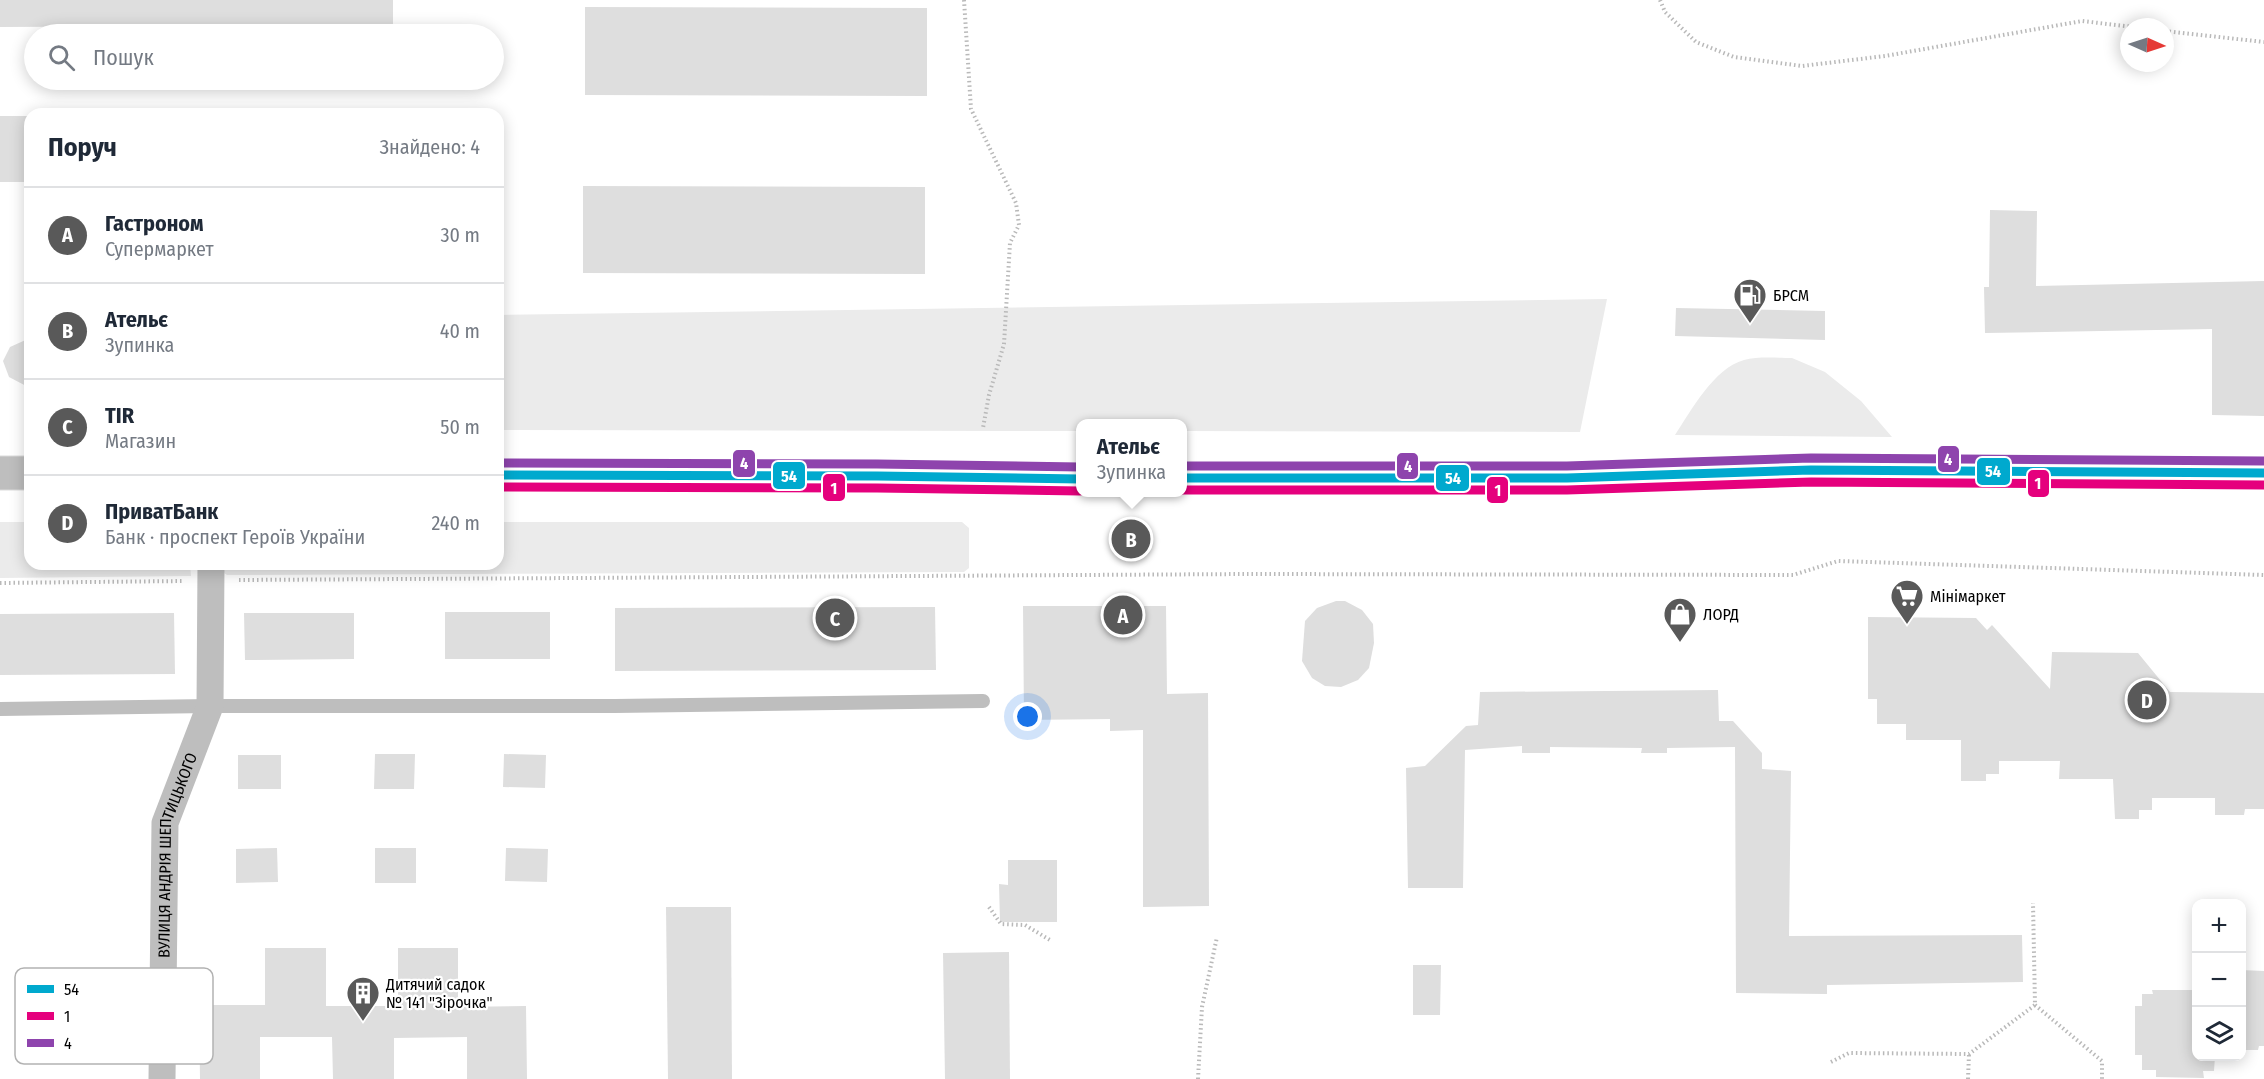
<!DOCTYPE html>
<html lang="uk">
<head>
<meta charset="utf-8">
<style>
  :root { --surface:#fff; --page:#f6f6f7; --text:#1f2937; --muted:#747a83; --line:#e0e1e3; --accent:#595959 }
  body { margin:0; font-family:"Fira Sans Condensed",sans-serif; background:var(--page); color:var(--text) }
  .controls { position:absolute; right:18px; bottom:18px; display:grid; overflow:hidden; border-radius:12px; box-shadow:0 3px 15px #0003 }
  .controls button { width:54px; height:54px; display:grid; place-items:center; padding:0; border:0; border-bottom:2px solid var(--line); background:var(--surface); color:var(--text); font:30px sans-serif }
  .compass { position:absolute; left:2120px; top:18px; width:54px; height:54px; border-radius:50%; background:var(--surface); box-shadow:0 3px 15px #0003; rotate:93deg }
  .you { position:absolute; left:1028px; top:717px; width:21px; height:21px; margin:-15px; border:4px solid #fff; border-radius:50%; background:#1a73e8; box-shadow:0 0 0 9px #1a73e833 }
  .badge { display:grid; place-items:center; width:39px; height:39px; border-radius:50%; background:var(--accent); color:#fff; font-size:20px; font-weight:700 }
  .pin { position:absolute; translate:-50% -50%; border:3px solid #fff; box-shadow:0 2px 6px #0006 }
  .popup { position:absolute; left:1076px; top:419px; width:111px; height:78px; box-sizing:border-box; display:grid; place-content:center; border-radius:12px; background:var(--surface); filter:drop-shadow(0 2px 4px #0005); font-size:20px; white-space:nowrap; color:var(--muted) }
  .popup b { font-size:22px; color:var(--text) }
  .popup::after { content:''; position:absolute; left:50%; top:100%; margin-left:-12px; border:12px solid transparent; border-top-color:var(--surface) }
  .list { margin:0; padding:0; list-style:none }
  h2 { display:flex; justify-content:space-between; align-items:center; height:78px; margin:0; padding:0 24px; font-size:26px }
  h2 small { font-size:20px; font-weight:400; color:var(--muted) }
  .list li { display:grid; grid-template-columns:39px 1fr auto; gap:18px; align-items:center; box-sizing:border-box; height:96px; padding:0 24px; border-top:2px solid var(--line) }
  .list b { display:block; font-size:22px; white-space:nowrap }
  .list p { margin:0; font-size:20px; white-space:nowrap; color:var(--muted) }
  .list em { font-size:20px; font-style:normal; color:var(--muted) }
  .icon { flex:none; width:33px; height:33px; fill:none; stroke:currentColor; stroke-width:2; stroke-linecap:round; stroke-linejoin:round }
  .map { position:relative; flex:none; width:2264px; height:1079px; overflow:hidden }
  .search { position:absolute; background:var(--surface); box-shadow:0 3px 15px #0003; left:24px; top:24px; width:480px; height:66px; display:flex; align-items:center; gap:15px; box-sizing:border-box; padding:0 21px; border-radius:33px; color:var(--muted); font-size:22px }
  .panel { position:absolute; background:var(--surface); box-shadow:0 3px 15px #0003; left:24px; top:108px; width:480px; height:462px; border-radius:18px }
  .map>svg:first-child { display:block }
  .green { fill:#ebebeb }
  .building { fill:#dedede }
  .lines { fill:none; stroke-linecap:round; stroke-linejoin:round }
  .highway-casing { stroke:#dbdbdb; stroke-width:35 }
  .path { stroke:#b9b9b9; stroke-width:4; stroke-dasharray:1.5 3; stroke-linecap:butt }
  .lane { stroke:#bebebe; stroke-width:14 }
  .street { stroke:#bebebe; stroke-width:27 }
  .highway { stroke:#bebebe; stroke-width:33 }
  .bus-1-casing { stroke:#fff; stroke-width:14 }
  .bus-2-casing { stroke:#fff; stroke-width:14 }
  .bus-3-casing { stroke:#fff; stroke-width:14 }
  .bus-1 { stroke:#00a9ce; stroke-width:9 }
  .bus-2 { stroke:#e5007d; stroke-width:9 }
  .bus-3 { stroke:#8e44ad; stroke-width:9 }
  .labels { text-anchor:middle; stroke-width:4.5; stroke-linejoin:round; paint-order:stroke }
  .poi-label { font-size:16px; fill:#000; stroke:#fff; text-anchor:start }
  .street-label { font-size:16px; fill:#000; stroke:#fff }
  .key { fill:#fff; stroke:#b2b2b2; stroke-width:1.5 }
  .key-label { font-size:16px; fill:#000 }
  .line-badge { stroke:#fff; stroke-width:2 }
  .badge-label { font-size:16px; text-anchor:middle; font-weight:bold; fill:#fff }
</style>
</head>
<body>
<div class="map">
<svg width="2264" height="1079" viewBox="0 0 2264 1079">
  <rect width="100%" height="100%" fill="#fff"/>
  <g class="green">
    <path d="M1607,299L1580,432L1182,431V424H1080V431L498,430V315Z"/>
    <path d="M1792,358L1825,372L1861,401L1892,437L1675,435C1691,411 1714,368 1744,360C1758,356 1778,358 1792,358Z"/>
    <path d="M0,522H30V564H190L191,576L0,578Z"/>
    <path d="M498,522H962L969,528V568L964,572L227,575L224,573V564H498Z"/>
  </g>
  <g class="building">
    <path d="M0,0H393V25L0,27Z"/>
    <path d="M585,7L927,8V96L585,95Z"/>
    <rect x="0" y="116" width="30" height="66"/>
    <path d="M583,186L925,187V274L583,273Z"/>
    <path d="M1990,210L2037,211L2036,286L2264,281V416L2212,415V329L1985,333L1984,287H1989Z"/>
    <path d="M1676,308L1825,311V340L1675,336Z"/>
    <path d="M30,338V388L9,377L3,361L10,347Z"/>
    <path d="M1336,601H1345L1362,610L1373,624L1374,643L1369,668L1358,680L1341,687L1325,686L1312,678L1302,661L1305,621L1317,608Z"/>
    <path d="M1023,606H1166L1167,694L1208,693L1209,906L1143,907V730L1110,731V719L1024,720Z"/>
    <path d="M935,607L936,670L615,671V608Z"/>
    <rect x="445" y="612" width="105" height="47"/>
    <path d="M174,613L175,674L0,675V614Z"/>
    <path d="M244,613H354V659L245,660Z"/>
    <path d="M1868,617L1976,618L1987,630L1992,625L2050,689L2052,652L2138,653L2170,692L2264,693V809H2245L2244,815H2215V798H2152V810H2139V819H2115L2113,779H2059L2060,761H1999V774H1986V781H1961V740H1906V724H1877V699H1868Z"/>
    <path d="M1718,690L1719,721H1733L1762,753V769L1791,771L1789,936L2022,935L2023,982L1827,985V994L1736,993L1735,747L1667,748V753H1641L1642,748L1550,747V753H1522V746L1465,750L1463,888H1408L1406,768L1425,766L1466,726L1478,725L1480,692Z"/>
    <path d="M375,754H415L414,789H374Z"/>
    <path d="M504,754L546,755L545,788L503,787Z"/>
    <rect x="238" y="755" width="43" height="34"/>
    <path d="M277,848L278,882L236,883V849Z"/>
    <rect x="375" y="848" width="41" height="35"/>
    <path d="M506,848L548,849L547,882L505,881Z"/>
    <path d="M1008,860H1057V922H1000L999,884L1008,885Z"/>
    <path d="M666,907H731L732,1079H668Z"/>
    <path d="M265,948H326V1006H398V948H458V1007L526,1006L527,1079H467V1037L394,1038V1079H333L332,1037H260V1079H200L199,1005H265Z"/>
    <path d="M1009,952L1010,1079H945L943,953Z"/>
    <path d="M1413,965H1441L1440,1015H1413Z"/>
    <path d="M2196,969V1056H2215L2214,1071H2203L2204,1078L2156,1077V1070H2142V1055H2135V1006H2142V994H2153L2152,990H2196Z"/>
    <path d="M2241,970L2264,971V1046H2259L2258,1050H2241Z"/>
  </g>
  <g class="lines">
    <defs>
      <g id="highway">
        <path d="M0,473H30"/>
        <path d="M498,475L877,476L1080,479"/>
        <path d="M1182,478H1567L1811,470L2264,473"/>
      </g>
    </defs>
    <use href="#highway" class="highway-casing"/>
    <g class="path">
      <path d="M964,0L971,109L1016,203L1019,225L1010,243L1004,344L989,395L983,428"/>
      <path d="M1660,0L1665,12L1696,42L1734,57L1802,66L1885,56L2082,21L2133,27"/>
      <path d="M2165,31L2264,42"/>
      <path d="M239,580L1248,574L1793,575L1838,561L2264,575"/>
      <path d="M0,583L184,581"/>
      <path d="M989,907L1001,924L1025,925L1050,940"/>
      <path d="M2035,1005L2102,1061V1079"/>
      <path d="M1831,1062L1849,1053L1969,1054L2035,1005L2033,903"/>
      <path d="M1198,1079L1202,1007L1217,937"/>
      <path d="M1968,1079L1969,1054"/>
    </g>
    <path class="lane" d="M0,709L210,706H615L983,701"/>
    <path class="street" id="s1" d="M162,1079L165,823L210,706L211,564"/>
    <use href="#highway" class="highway"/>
    <defs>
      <g id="bus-1">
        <path d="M498,475L877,476L1080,479"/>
        <path d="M1182,478H1567L1811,470L2264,473"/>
      </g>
      <g id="bus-2">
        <path d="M498,487L877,488L1080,491"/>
        <path d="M1182,490H1567L1811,482L2264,485"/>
      </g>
      <g id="bus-3">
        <path d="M498,463L877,464L1080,467"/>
        <path d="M1182,466H1567L1811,458L2264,461"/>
      </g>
    </defs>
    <use href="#bus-1" class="bus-1-casing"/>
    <use href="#bus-2" class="bus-2-casing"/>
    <use href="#bus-3" class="bus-3-casing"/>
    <use href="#bus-1" class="bus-1"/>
    <use href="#bus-2" class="bus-2"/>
    <use href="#bus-3" class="bus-3"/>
  </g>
  <defs>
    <symbol id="fuel-pin" viewBox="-11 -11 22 30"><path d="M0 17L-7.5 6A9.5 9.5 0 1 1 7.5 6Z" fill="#595959" stroke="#fff"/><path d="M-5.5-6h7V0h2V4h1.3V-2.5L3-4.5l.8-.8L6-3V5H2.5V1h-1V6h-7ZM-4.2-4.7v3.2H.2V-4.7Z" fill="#fff"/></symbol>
    <symbol id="supermarket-pin" viewBox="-11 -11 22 30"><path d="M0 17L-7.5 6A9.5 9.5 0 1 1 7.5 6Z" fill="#595959" stroke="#fff"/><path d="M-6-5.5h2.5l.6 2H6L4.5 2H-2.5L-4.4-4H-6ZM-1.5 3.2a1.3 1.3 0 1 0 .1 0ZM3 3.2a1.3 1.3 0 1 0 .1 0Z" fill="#fff"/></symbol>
    <symbol id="shop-pin" viewBox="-11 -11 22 30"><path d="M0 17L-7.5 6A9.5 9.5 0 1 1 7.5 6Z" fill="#595959" stroke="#fff"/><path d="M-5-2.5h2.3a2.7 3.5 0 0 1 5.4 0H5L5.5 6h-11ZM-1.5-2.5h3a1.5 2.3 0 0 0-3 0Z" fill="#fff"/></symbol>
    <symbol id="building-pin" viewBox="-11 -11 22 30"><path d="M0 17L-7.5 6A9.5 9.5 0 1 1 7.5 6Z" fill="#595959" stroke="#fff"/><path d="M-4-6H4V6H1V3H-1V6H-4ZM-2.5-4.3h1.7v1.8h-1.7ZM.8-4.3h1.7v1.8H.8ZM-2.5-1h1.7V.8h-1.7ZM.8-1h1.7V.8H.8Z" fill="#fff"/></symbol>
  </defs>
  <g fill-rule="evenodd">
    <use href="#fuel-pin" x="1731" y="276" width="38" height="52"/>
    <use href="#supermarket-pin" x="1888" y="577" width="38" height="52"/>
    <use href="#shop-pin" x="1661" y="595" width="38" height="52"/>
    <use href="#building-pin" x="344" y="974" width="38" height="52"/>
  </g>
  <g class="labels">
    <g class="poi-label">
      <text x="1773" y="301">БРСМ</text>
      <text x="1930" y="602">Мінімаркет</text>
      <text x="1703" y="620">ЛОРД</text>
      <text x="386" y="990">Дитячий садок<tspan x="386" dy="18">№ 141 "Зірочка"</tspan></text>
    </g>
    <g class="street-label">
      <text dy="6" stroke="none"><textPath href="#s1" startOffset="226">ВУЛИЦЯ АНДРІЯ ШЕПТИЦЬКОГО</textPath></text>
    </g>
  </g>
  <rect x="15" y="968" width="198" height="96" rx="9" class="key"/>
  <rect x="27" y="985" width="27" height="8" fill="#00a9ce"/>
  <rect x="27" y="1012" width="27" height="8" fill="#e5007d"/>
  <rect x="27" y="1039" width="27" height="8" fill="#8e44ad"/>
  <g class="key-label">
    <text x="64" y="995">54</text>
    <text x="64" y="1022">1</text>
    <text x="64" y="1049">4</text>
  </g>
  <g class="line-badge">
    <rect x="1937" y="445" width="23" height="28" rx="6" fill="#8e44ad"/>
    <rect x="732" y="449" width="24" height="29" rx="6" fill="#8e44ad"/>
    <rect x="1396" y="452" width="23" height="28" rx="6" fill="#8e44ad"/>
    <rect x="1976" y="457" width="35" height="29" rx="6" fill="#00a9ce"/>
    <rect x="772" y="461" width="34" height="29" rx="6" fill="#00a9ce"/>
    <rect x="1435" y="464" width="35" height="28" rx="6" fill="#00a9ce"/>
    <rect x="2027" y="469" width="23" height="29" rx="6" fill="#e5007d"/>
    <rect x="822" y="473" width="24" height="29" rx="6" fill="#e5007d"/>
    <rect x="1486" y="476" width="23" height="28" rx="6" fill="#e5007d"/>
  </g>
  <g class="badge-label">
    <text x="1948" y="465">4</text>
    <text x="744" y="469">4</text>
    <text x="1408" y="472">4</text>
    <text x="1993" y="477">54</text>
    <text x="789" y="482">54</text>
    <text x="1453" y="484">54</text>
    <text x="2038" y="489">1</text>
    <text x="834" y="494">1</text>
    <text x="1498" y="496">1</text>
  </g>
</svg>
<div class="controls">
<button>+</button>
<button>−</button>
<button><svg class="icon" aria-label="layers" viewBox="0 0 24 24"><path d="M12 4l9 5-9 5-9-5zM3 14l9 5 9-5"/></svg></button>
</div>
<svg class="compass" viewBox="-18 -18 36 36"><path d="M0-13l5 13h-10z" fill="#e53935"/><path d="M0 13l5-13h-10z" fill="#747a83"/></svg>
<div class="you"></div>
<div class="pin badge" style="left:1123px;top:615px">A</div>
<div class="pin badge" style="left:1131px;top:539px">B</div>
<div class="popup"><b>Ательє</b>Зупинка</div>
<div class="pin badge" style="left:835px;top:618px">C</div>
<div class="pin badge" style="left:2147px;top:700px">D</div>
<div class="search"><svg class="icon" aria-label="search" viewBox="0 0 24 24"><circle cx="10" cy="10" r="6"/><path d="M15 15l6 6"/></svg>Пошук</div>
<section class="panel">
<h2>Поруч<small>Знайдено: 4</small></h2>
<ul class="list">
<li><span class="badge">A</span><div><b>Гастроном</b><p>Супермаркет</p></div><em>30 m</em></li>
<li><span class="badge">B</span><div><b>Ательє</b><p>Зупинка</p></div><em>40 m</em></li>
<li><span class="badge">C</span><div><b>TIR</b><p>Магазин</p></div><em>50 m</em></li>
<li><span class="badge">D</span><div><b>ПриватБанк</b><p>Банк · проспект Героїв України</p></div><em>240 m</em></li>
</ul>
</section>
</div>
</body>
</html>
